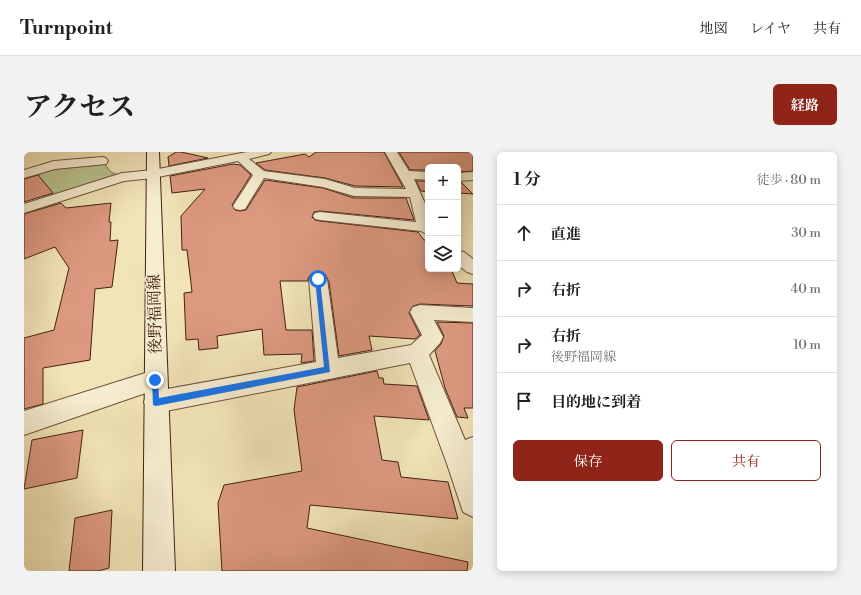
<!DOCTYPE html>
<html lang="ja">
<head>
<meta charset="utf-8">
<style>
  :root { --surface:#fff; --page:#f2f2f2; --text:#202124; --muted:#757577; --line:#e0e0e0; --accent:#8f2418 }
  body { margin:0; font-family:"Libre Bodoni","Noto Serif JP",serif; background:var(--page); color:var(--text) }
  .controls { position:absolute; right:12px; top:12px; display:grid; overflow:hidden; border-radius:6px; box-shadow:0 2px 10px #0003 }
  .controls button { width:36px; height:36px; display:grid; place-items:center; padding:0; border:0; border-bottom:1px solid var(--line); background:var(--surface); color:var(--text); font:20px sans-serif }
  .stop { position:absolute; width:12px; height:12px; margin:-9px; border:3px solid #1a73e8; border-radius:50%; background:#fff }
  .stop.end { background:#1a73e8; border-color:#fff; box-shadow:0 1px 4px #0008 }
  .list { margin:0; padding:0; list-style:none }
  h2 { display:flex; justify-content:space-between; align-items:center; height:52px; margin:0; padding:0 16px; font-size:17px }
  h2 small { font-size:13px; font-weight:400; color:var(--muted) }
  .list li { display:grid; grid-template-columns:26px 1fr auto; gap:12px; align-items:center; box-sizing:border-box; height:56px; padding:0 16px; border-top:1px solid var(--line) }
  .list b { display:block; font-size:15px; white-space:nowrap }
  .list p { margin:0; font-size:13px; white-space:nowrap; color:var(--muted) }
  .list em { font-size:13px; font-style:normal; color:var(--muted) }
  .actions { display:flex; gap:8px; padding:12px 16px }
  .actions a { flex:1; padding:9px 0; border:1px solid var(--accent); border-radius:6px; text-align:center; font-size:14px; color:var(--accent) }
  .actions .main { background:var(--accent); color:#fff }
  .icon { flex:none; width:22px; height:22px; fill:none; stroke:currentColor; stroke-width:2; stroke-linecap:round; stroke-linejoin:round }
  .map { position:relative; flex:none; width:449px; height:419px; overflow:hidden; border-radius:6px }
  header { display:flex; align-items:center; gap:24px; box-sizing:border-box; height:56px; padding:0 20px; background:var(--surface); border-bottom:1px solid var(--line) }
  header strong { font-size:19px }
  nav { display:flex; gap:22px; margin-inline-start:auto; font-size:14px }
  .intro { display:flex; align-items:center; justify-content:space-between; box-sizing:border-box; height:96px; padding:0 24px }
  h1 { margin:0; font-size:28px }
  .button { padding:10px 18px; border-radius:6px; background:var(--accent); color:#fff; font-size:14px; font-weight:700 }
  main { display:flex; gap:24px; padding:0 24px }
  aside { flex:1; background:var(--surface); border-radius:6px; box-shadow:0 2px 10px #0003 }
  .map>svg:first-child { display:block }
  .green { fill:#b9c48f; stroke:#7e7250 }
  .building { fill:#dc9980; stroke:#432011 }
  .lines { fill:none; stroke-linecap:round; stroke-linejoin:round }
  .minor-casing { stroke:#6e513a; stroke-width:2 }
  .secondary-casing { stroke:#432011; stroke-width:2 }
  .minor { fill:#f6edd0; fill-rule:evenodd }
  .secondary { fill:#f6edd0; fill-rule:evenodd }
  .route { fill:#1a73e8 }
  .labels { text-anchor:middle; stroke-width:3; stroke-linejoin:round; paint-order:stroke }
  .street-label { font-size:16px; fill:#432011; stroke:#f6edd0 }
</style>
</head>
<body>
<header>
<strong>Turnpoint</strong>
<nav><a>地図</a><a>レイヤ</a><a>共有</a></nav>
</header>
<div class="intro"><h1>アクセス</h1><a class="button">経路</a></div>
<main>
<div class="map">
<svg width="449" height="419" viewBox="0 0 449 419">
  <rect width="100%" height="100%" fill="#f1e4b7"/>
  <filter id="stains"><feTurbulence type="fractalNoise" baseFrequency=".005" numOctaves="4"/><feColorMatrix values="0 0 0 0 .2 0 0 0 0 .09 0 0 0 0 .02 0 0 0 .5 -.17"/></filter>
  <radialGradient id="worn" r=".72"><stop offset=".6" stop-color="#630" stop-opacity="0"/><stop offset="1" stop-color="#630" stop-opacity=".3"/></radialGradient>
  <path class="green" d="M78,9L87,20L98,25L23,47L15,39V18Z"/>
  <g class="building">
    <path d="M152,0H157L184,6L145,14L144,5Z"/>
    <path d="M292,0H360L379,35L331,34L301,26L241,18L232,11L281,2L285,5Z"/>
    <path d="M375,0H449V19L434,20V15H404V18H386Z"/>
    <path d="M209,12L216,13L227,23L208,53L211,58L216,59L222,58L241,28L299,36L330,46H382L390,68L296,59L290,60L288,65L291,68L296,69L394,80L400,88H404V117H427L433,131L449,132V154L396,152L389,154L385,161L396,183L391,187L345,184L348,198L315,204L305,130L301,122L294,120L287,122L284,126V129H256L262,178H288L290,209L277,211L278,202L240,203L238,177L193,184L194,196L175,198L174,187L162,188L160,141L168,140L163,98H158L157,64L181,37L148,41L146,24Z"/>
    <path d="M14,23L29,41L0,50V27Z"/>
    <path d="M392,29H404V40L397,39Z"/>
    <path d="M434,30H437L449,42L434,41Z"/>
    <path d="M37,51L42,56L87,51L85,70H87L86,89L94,88L88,135L71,137L66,208L19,216V252L0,257V186L30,178L45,116L31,95L0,107V62Z"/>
    <path d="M413,170L449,171V256H440L444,266L433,265L421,236L411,199L417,192L420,184Z"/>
    <path d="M353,219L355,226H359L360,232L393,234L405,268L350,264L358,308L374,310L377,325L424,330L434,367L286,353L283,376L444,410L443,419H198L194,351L200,333L278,319L270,258L273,235Z"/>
    <path d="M59,278L53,326L0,337L8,288Z"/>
    <path d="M88,358L85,416L74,419H45L51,366Z"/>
  </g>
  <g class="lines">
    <defs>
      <g id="minor">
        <path d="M223,0H247L245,2L225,7L240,19L301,27L331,36L382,37L361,0H373L385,19L404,20V28L390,27L404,58V83L397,79L296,68L291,67L289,64L291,61L296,60L392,70L386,45L330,44L299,35L240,26L221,57L216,58L211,57L209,54L229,23L214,9L129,26L100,29L0,61V52L98,21L129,18Z"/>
        <path d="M78,5L82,6L84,9L82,12L31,17L0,26V18L30,9Z"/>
        <path d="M449,20V28L434,29V21Z"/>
        <path d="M434,99L440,100L449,107V122L443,120L434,113Z"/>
        <path d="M294,121L300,123L303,127L314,206L387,193L398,183L386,160L389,155L396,153L449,156V170L410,168L419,185L416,191L405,203L441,288L449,285V365L439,360L423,312L386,211L132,261L123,258L120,250L123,242L132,239L292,210L285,127L288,123Z"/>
        <path d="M131,218L139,221L142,228L139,235L0,283V259Z"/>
      </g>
      <path id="secondary" d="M123,0H135L151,419H119Z"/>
    </defs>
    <use href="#minor" class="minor-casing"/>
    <use href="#secondary" class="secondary-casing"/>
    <use href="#minor" class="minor"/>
    <use href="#secondary" class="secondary"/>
  </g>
  <path class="route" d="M294,125L296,127L306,220L132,254L129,253L128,228L131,225L134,228L135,246L300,215L291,127Z"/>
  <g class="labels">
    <g class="street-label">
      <text transform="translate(130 162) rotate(-91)" y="6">後野福岡線</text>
    </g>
  </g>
  <rect width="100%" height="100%" filter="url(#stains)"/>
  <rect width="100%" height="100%" fill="url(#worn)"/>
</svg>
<div class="controls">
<button>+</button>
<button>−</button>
<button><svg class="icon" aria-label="layers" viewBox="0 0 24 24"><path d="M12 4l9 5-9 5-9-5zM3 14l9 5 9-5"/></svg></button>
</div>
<div class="stop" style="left:294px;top:127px"></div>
<div class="stop end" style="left:131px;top:228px"></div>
</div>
<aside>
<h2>1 分<small>徒歩 · 80 m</small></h2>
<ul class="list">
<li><svg class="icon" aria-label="ahead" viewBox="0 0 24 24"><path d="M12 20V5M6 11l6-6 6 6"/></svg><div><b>直進</b></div><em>30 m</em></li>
<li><svg class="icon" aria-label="right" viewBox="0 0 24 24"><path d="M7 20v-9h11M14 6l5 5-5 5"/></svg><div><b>右折</b></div><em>40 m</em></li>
<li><svg class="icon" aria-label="right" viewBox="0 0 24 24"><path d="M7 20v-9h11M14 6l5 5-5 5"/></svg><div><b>右折</b><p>後野福岡線</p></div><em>10 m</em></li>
<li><svg class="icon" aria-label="arrive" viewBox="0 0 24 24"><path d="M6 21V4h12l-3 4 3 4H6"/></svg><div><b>目的地に到着</b></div></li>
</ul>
<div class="actions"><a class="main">保存</a><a>共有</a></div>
</aside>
</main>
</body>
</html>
